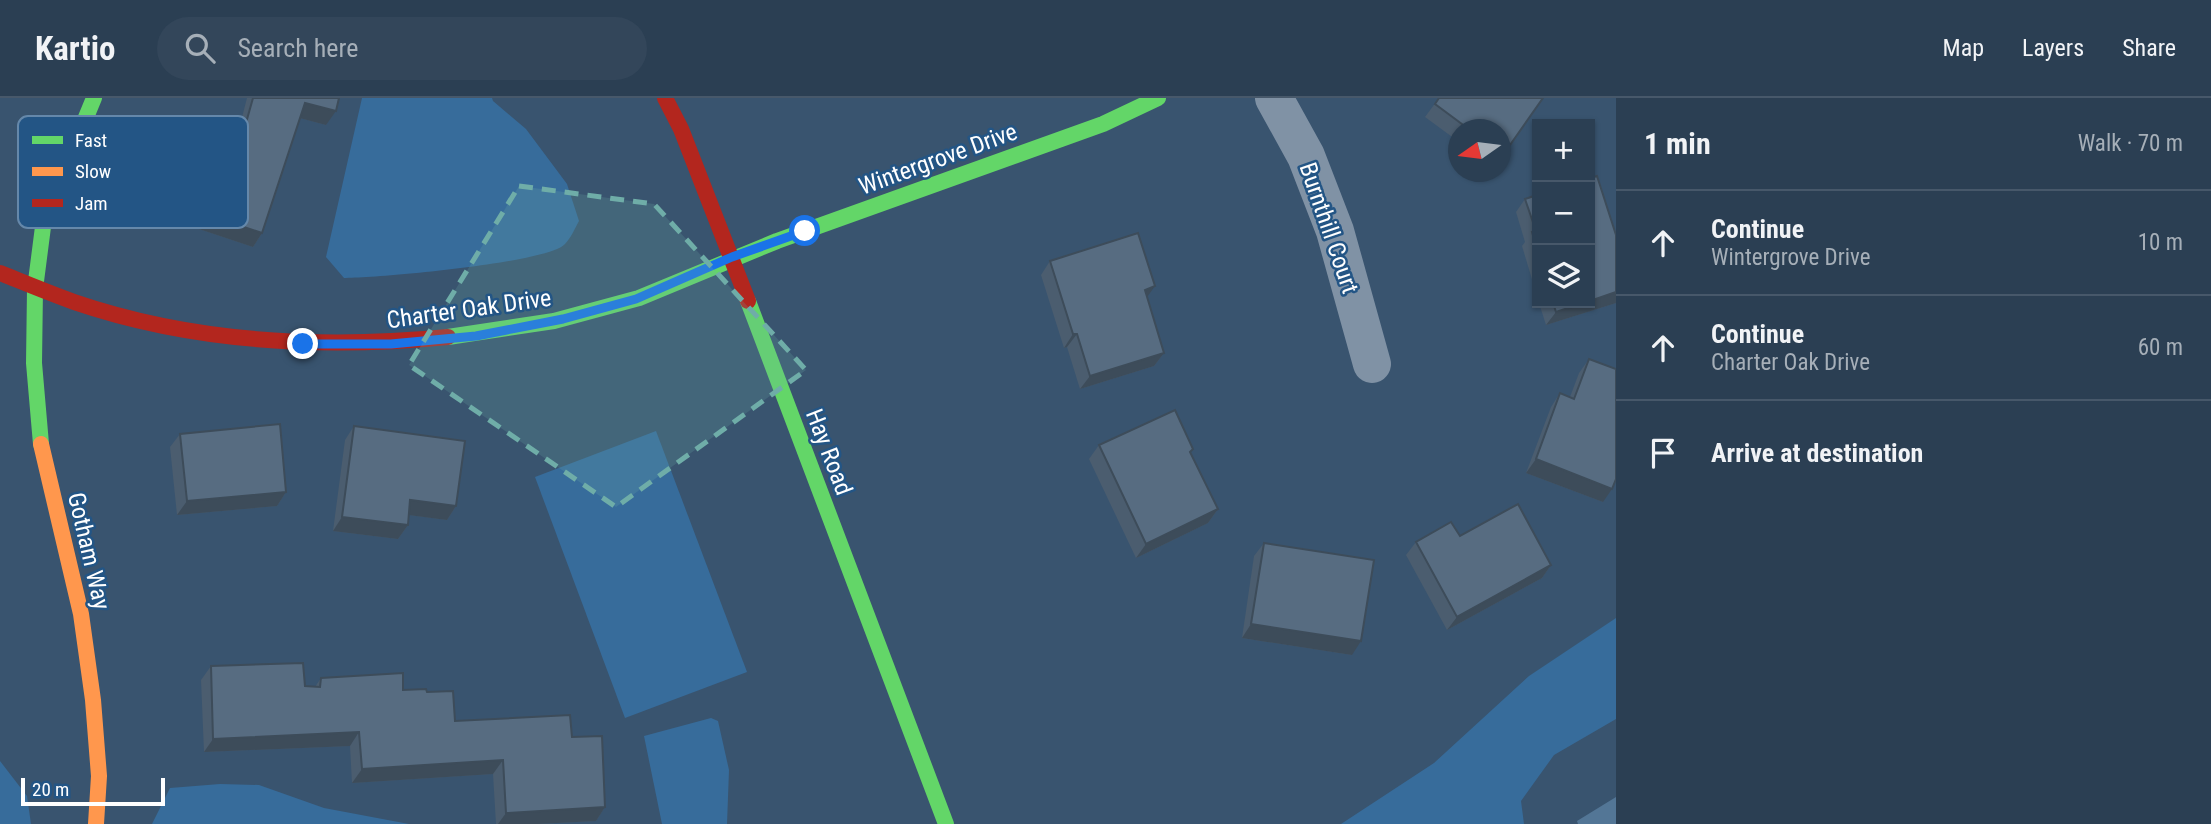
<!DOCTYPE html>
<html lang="en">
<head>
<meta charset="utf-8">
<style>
  :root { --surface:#2b3f53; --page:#33465a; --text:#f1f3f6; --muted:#a6afb8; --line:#47586a }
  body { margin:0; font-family:"Roboto Condensed",sans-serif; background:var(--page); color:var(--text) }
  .controls { position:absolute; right:21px; top:21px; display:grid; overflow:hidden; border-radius:0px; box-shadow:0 2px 5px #0004 }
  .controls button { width:63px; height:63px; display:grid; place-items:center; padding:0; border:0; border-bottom:2px solid var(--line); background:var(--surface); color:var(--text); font:35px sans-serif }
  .compass { position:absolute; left:1448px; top:21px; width:63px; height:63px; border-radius:50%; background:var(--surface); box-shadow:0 2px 5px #0004; rotate:256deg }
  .scale { position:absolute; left:21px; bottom:18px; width:144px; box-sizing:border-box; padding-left:7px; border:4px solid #fff; border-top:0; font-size:19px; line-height:24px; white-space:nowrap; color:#fff; -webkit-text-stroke:5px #235585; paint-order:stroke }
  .stop { position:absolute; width:21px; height:21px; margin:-16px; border:5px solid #1a73e8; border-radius:50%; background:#fff }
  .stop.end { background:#1a73e8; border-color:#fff; box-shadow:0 2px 7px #0008 }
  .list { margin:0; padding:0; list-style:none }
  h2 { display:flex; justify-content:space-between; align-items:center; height:91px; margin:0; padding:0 28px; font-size:30px }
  h2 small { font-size:23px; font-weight:400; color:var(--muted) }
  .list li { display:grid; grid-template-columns:46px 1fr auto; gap:21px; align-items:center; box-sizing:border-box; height:105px; padding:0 28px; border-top:2px solid var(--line) }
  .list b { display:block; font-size:26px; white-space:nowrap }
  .list p { margin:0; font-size:23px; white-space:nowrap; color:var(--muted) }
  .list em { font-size:23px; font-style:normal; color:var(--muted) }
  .icon { flex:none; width:38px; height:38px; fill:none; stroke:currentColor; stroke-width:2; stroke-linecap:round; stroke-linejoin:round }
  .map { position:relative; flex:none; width:1616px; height:726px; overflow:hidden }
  header { display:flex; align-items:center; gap:42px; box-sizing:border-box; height:98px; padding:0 35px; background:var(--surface); border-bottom:2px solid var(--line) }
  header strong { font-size:33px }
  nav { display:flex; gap:38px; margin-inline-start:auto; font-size:24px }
  .search { width:490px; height:63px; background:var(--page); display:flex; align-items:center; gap:18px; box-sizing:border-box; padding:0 24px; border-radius:38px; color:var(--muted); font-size:26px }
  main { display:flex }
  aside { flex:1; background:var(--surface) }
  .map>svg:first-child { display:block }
  .green { fill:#376c9b }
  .water { fill:#537696 }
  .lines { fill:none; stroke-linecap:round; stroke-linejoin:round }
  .street { stroke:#8092a5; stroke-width:38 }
  .fast { stroke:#63d668; stroke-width:16 }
  .slow { stroke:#ff974d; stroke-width:16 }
  .jam { stroke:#b3261e; stroke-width:16 }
  .wall { fill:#4b5d6f }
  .shaded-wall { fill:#3d4c5a }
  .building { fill:#576c81; stroke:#3d4c5a; stroke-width:2 }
  .route { stroke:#1a73e8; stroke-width:9 }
  .marked { fill:#6fada8; fill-opacity:0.2; stroke:#6fada8; stroke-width:5; stroke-dasharray:14 9; stroke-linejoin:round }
  .labels { text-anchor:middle; stroke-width:5; stroke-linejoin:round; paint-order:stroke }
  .street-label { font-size:24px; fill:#fff; stroke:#235585 }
  .key { fill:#235585; stroke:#6588aa; stroke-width:2 }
  .key-label { font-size:19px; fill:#fff }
</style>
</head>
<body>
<header>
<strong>Kartio</strong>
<div class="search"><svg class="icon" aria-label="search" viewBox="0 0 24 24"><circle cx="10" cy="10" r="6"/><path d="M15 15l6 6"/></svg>Search here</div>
<nav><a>Map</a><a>Layers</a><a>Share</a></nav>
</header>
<main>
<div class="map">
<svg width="1616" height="726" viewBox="0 0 1616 726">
  <rect width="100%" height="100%" fill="#39546f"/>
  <g class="green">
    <path d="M362,0H492L493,3L526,31L567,86L579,123C575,130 571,140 565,146C548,165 377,180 344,180L326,159Z"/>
    <path d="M656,333L747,574L625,620L535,379Z"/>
    <path d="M1616,520V621L1554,657L1521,703L1524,726H1341L1434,665L1529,578Z"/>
    <path d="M711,620L718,623L729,672L727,726H662L644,638Z"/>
    <path d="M0,663L27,698L31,726H0Z"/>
    <path d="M220,686L259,687L324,710L409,726H152L170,690Z"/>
  </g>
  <path class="water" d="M1616,699V726H1578L1577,723Z"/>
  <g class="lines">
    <path class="street" d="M1274,0L1306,58L1335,133L1372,266"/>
    <g class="fast">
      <path d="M748,203L946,726"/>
      <path d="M448,239L554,223L639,200L777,143L1103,26L1158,0"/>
      <path d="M41,346L34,265L35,191L44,121L94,0"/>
    </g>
    <path class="slow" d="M41,346L81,516L93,602L99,678L96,726"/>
    <g class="jam">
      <path d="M665,0L681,31L748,203"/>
      <path d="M0,175C25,185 49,195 74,204C194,245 323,251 448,239"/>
    </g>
  </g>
  <g class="wall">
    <path d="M247,0H339L326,27L300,20L262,135L253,149L169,121L180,86L190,72L196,75L203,53L213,39L220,41L230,28L239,31Z"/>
    <path d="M1439,0H1543L1501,61V32H1459V44L1425,19Z"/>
    <path d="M1597,78L1616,137V205L1546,227L1539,205H1590V80Z"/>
    <path d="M1537,97V198L1522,148L1525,144L1516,114L1525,101Z"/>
    <path d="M1050,163L1147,199L1164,255L1154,268L1080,291L1067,249L1064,250L1041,177Z"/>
    <path d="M1589,261L1603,404L1526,375L1551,309L1560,295L1570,299L1579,275Z"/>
    <path d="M354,328L456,408L447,422L409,417L408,427L398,441L333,433L345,342Z"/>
    <path d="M180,336L286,394L277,408L177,417L170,349Z"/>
    <path d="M1099,347L1191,355L1218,411L1208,425L1136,460L1089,361Z"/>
    <path d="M1460,438L1551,467L1542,480L1447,532L1406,457L1416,444Z"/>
    <path d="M1264,445L1352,557L1242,540L1254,458Z"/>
    <path d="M211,568L305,588L315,589L321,580L427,594L455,623L572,639L605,709L596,723L537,726H496L493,676L352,685L350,648L204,654L201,582Z"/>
  </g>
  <g class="shaded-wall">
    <path d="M305,5L336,13L326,27L296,19Z"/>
    <path d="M178,107L262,135L253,149L169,121Z"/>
    <path d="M1155,188L1145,202V192Z"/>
    <path d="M1616,194V205L1546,227L1556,214L1583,205H1590V203Z"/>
    <path d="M1073,236H1077L1067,249L1064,250Z"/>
    <path d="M1164,255L1154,268L1080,291L1090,278Z"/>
    <path d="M1536,361L1612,391L1603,404L1526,375Z"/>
    <path d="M286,394L277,408L177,417L187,403Z"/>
    <path d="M410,402L456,408L447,422L401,416Z"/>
    <path d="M1218,411L1208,425L1136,460L1146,446Z"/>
    <path d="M342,419L408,427L398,441L333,433Z"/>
    <path d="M1551,467L1542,480L1447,532L1457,519Z"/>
    <path d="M1251,526L1361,543L1352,557L1242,540Z"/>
    <path d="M359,634L350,648L204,654L213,641Z"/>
    <path d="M503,662L493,676L352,685L362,671Z"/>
    <path d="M605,709L596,723L537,726H498L506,715Z"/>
  </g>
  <g class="building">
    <path d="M253,0H339L336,13L305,5L262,135L178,107L190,72L201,76L213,39L225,42L230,28L244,32Z"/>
    <path d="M1439,0H1543L1503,57L1501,54V32H1470L1435,6Z"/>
    <path d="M1597,78L1616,137V194L1590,203V80Z"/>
    <path d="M1537,97V152L1532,134L1536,133L1525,101Z"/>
    <path d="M1138,135L1155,188L1145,192L1164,255L1090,278L1077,236H1073L1050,163Z"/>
    <path d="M1553,205H1583L1556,214Z"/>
    <path d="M1589,261L1616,271V381L1612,391L1536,361L1560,295L1574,301Z"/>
    <path d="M1175,312L1193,351L1190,354L1218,411L1146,446L1099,347Z"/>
    <path d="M280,326L286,394L187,403L180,336Z"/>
    <path d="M354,328L465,343L456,408L410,402L408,427L342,419Z"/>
    <path d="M1518,406L1551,467L1457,519L1416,444L1451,424L1460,438Z"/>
    <path d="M1264,445L1374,462L1361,543L1251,526Z"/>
    <path d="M303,565L305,588L320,589L321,580L403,575V592L426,591L427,594L453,593L455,623L570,617L572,639L602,638L605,709L506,715L503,662L362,671L359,634L213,641L211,568Z"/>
  </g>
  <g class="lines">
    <path class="route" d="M303,246H391L476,238L563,221L636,201L732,159L805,133"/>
  </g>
  <path class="marked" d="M519,88L654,106L806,272L616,409L409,267Z"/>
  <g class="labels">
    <g class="street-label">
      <text transform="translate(938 61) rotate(-20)" y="8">Wintergrove Drive</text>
      <text transform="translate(1329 130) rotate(71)" y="8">Burnthill Court</text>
      <text transform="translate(469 211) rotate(-8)" y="8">Charter Oak Drive</text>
      <text transform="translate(829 354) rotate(69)" y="8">Hay Road</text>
      <text transform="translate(89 453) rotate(77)" y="8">Gotham Way</text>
    </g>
  </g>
  <rect x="18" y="18" width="230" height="112" rx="10" class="key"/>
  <rect x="32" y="38" width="31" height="8" fill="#63d668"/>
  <rect x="32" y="69" width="31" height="9" fill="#ff974d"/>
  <rect x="32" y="101" width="31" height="8" fill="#b3261e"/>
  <g class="key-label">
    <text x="75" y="49">Fast</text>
    <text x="75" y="80">Slow</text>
    <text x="75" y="112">Jam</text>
  </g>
</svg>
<div class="controls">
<button>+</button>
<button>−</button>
<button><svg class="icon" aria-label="layers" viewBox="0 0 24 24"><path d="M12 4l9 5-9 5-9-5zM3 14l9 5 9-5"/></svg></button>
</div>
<svg class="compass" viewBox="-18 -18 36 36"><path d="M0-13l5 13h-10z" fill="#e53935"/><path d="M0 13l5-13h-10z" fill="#a6afb8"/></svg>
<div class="scale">20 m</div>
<div class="stop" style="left:805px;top:133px"></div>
<div class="stop end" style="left:303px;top:246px"></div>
</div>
<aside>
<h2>1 min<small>Walk · 70 m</small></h2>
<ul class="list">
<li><svg class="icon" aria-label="ahead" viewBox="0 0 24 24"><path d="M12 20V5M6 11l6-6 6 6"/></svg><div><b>Continue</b><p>Wintergrove Drive</p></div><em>10 m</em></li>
<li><svg class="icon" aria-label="ahead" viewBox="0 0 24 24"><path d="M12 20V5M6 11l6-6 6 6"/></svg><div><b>Continue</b><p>Charter Oak Drive</p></div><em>60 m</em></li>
<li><svg class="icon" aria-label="arrive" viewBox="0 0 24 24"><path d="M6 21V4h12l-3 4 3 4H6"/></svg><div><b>Arrive at destination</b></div></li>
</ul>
</aside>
</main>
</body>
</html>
